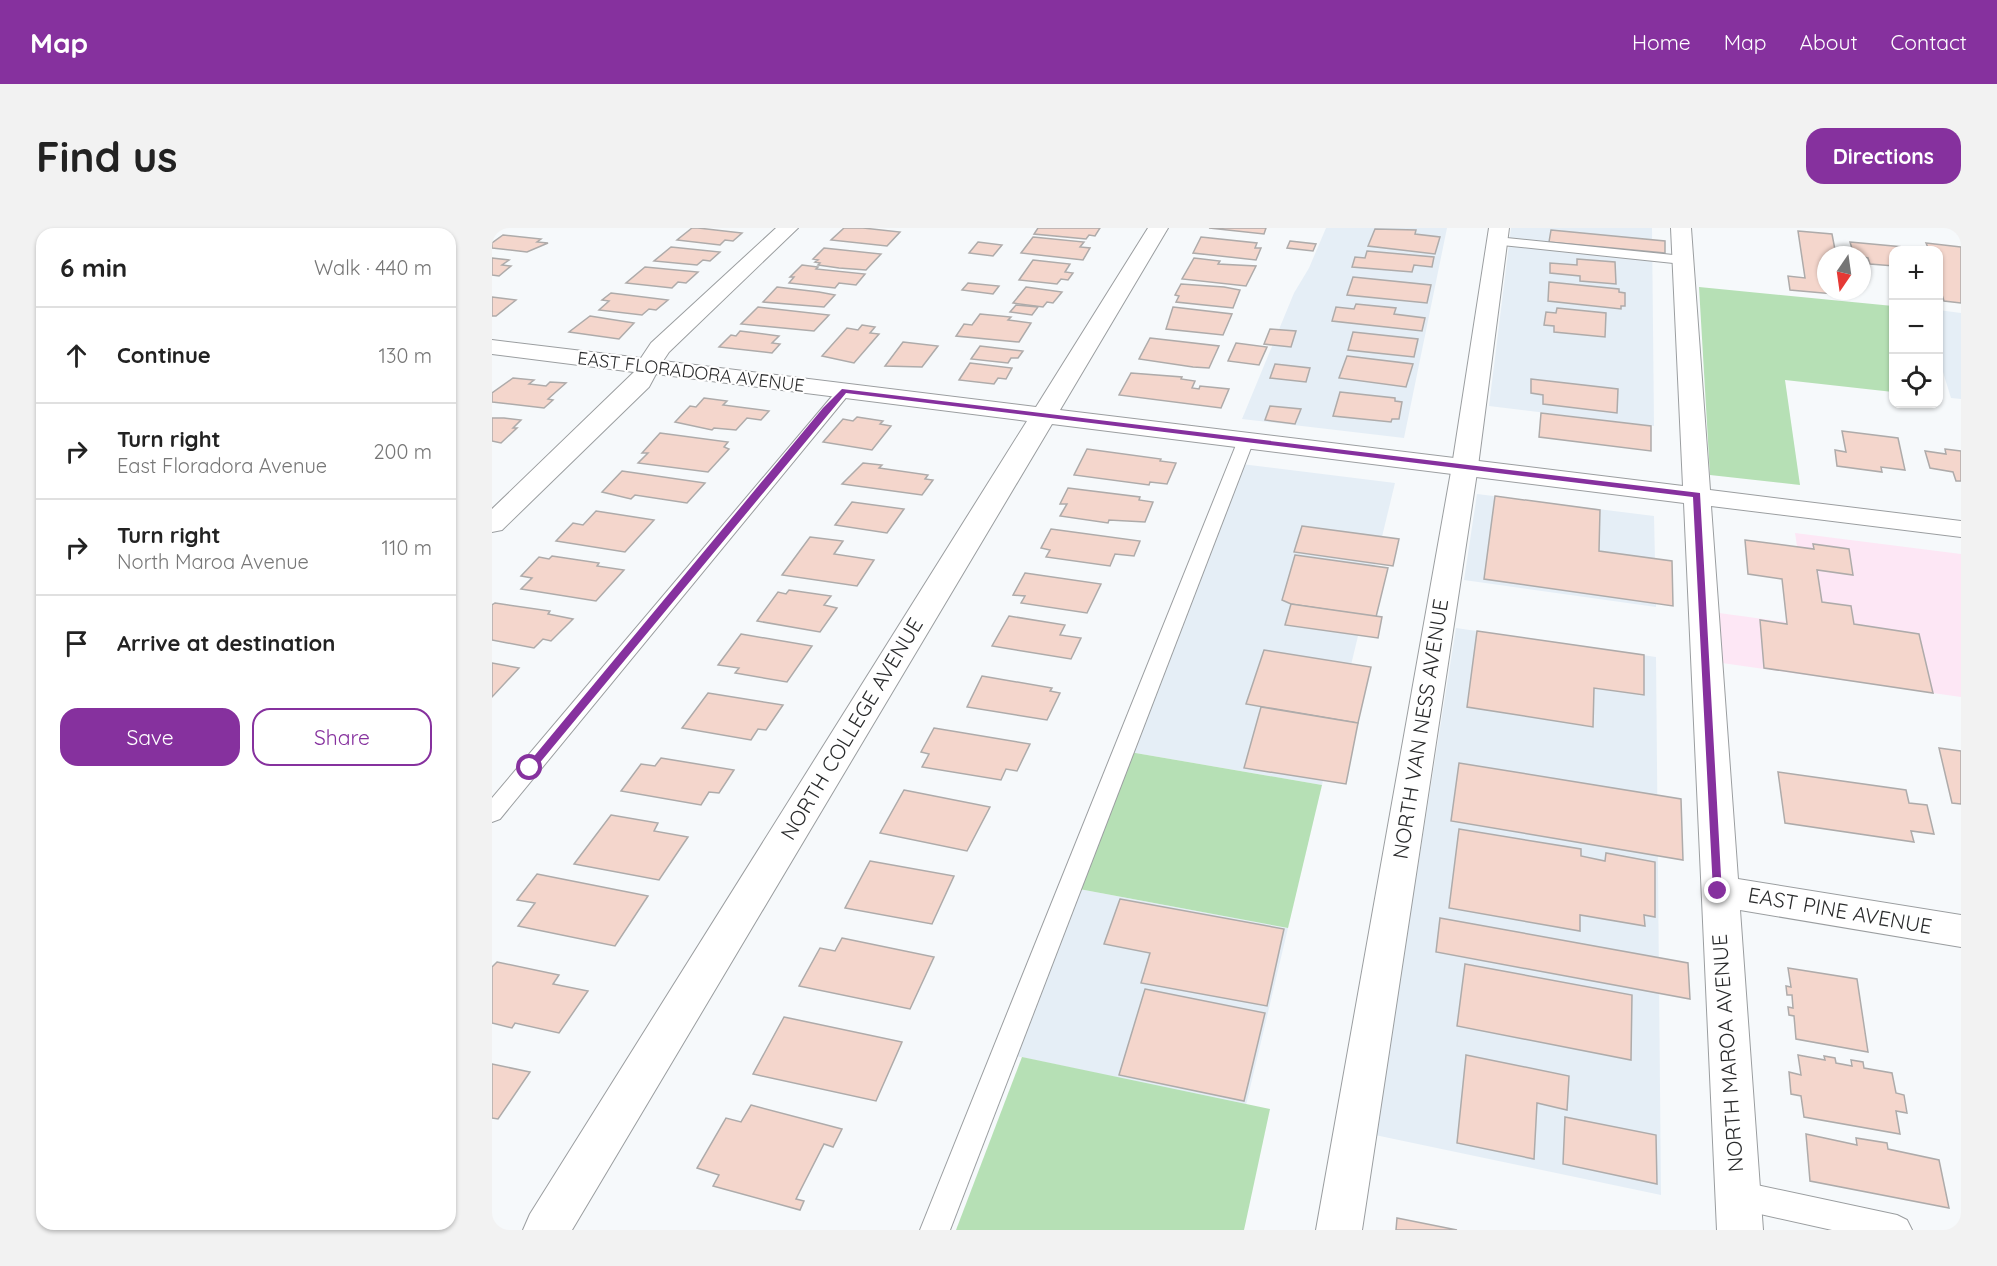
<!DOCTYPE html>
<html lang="en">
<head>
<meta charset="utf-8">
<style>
  :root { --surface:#fff; --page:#f2f2f2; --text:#222; --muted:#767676; --line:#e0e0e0; --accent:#86319e }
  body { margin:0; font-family:Quicksand,sans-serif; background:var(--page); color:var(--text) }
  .controls { position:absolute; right:18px; top:18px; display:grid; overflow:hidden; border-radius:12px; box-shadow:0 2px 4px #0004 }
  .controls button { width:54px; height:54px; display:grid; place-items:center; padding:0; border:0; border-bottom:2px solid var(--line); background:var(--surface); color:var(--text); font:30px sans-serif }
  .compass { position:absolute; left:1325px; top:18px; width:54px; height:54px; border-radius:50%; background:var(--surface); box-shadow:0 2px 4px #0004; rotate:193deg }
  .stop { position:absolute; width:18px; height:18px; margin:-14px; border:4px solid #86319e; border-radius:50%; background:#fff }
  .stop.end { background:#86319e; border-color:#fff; box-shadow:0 2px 6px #0008 }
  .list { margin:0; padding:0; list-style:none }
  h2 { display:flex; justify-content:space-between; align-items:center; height:78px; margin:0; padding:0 24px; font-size:26px }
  h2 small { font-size:20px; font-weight:400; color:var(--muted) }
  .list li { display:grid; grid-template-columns:39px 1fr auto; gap:18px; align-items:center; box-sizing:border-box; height:96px; padding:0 24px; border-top:2px solid var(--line) }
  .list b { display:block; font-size:22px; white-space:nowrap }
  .list p { margin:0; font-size:20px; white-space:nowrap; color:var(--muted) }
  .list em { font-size:20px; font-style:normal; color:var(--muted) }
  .actions { display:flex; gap:12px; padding:18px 24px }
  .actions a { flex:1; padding:14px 0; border:2px solid var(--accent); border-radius:18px; text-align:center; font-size:21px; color:var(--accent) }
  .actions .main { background:var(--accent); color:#fff }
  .icon { flex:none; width:33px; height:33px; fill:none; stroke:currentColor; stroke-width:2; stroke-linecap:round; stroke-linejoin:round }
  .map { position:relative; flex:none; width:1469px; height:1002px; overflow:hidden; border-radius:18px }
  header { display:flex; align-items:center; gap:36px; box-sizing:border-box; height:84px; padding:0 30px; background:var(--accent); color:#fff }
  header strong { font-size:28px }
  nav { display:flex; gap:33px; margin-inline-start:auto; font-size:21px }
  .intro { display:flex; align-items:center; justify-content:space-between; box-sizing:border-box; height:144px; padding:0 36px }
  h1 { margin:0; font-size:42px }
  .button { padding:15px 27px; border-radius:18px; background:var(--accent); color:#fff; font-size:21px; font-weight:700 }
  main { display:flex; gap:36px; padding:0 36px }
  aside { flex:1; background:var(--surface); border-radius:18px; box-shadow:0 2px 4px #0004 }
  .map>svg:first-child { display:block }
  .built { fill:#e5eef6 }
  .education { fill:#fde7f5 }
  .green { fill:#b6e0b5 }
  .building { fill:#f4d6cc; stroke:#aeabaa; stroke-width:1.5 }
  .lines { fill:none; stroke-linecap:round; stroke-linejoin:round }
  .lane-casing { stroke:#9b9ea0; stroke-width:2 }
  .street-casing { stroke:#9b9ea0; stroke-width:2 }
  .secondary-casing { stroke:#9b9ea0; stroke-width:2 }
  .lane { fill:#fff; fill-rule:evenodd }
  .street { fill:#fff; fill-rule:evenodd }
  .secondary { fill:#fff; fill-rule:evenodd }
  .route { fill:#86319e }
  .labels { text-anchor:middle; stroke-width:4.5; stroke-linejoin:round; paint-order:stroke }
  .far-street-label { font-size:18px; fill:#2a2b2c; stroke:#fff }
  .street-label { font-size:21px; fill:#2a2b2c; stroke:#fff }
</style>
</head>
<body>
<header>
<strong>Map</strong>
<nav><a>Home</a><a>Map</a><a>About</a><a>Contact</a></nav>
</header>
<div class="intro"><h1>Find us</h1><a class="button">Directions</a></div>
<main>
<aside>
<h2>6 min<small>Walk · 440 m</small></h2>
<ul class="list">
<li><svg class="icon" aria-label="ahead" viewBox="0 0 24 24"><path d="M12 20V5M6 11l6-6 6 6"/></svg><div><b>Continue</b></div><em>130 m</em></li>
<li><svg class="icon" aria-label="right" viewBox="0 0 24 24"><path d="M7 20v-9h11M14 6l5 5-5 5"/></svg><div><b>Turn right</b><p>East Floradora Avenue</p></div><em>200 m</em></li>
<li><svg class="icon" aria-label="right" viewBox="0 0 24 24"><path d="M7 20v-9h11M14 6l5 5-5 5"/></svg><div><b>Turn right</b><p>North Maroa Avenue</p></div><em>110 m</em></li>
<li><svg class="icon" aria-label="arrive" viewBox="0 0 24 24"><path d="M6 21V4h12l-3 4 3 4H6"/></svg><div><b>Arrive at destination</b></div></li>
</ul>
<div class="actions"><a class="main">Save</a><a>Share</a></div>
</aside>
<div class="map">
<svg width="1469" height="1002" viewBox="0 0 1469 1002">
  <rect width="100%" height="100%" fill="#f6f9fb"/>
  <g class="built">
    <path d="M834,0H955L912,210L750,191L802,65L817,40Z"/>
    <path d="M1019,0H1160L1162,198L997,178Z"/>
    <path d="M1446,82L1469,85V171L1459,170L1447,131Z"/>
    <path d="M741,235L903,255L830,557L626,522Z"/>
    <path d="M985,266L1162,288L1164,379L972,352Z"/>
    <path d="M964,400L1164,429L1169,967L883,907Z"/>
    <path d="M571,658L796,700L754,877L505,824Z"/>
  </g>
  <path class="education" d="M1303,305L1469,326V469L1230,435L1227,385L1317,397Z"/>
  <g class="green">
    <path d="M1207,59L1401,78V164L1293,152L1308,257L1218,247Z"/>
    <path d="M626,522L830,557L796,700L571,658Z"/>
    <path d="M530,829L778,881L752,1002H464Z"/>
  </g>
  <g class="building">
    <path d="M200,0H206L250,5L241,13L233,12L228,17L185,12Z"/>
    <path d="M352,0H371L408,4L395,18L339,12Z"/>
    <path d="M546,0H608L603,8L597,7L594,11L542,6Z"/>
    <path d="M717,0H774L772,6Z"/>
    <path d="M883,1L924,2L923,6L948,9L943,26L876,18Z"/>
    <path d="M1059,2L1173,13V25L1057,14Z"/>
    <path d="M1306,3L1340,6L1344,27H1334V63H1352L1353,67L1298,62L1296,48L1313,50Z"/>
    <path d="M11,7L49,11L45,14L56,15L35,24L0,20V15Z"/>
    <path d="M541,9L592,14L588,19L598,20L591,32L529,25Z"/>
    <path d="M709,9L765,15L763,20H769L764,32L701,25Z"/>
    <path d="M798,13L824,16L821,23L795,20Z"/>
    <path d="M486,14L510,17L501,28L477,25Z"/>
    <path d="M1358,14L1412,19L1413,22H1402V38L1378,36L1376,30L1362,27Z"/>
    <path d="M1434,15L1469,19V75L1452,73L1446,54V22H1437Z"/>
    <path d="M179,19L228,24L218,33L211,32L205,37L162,33Z"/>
    <path d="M332,20L389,26L374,42L347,40L326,37L328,35L323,34L326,32L321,31Z"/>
    <path d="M875,23L942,29L940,39L922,37L920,44L860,39L863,29L873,30Z"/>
    <path d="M0,30L17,32L10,37L19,38L7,48L0,47Z"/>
    <path d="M702,30L728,33L726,36L764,38L754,58L690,51Z"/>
    <path d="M1085,31L1123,34L1124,56L1088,53V48L1058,45V35L1085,37Z"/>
    <path d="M541,32L578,36L573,44L581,45L576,52L569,51L565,56L527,52Z"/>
    <path d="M310,37L326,39L324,41L373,46L364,57L347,55L343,60L297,55L302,49H298Z"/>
    <path d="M153,39L206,44L194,55L186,54L180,60L134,55Z"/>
    <path d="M861,49L939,57L935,75L855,67Z"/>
    <path d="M1057,54L1127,61V64L1133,65V78H1129V81L1056,73Z"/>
    <path d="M476,55L507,58L501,66L470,62Z"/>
    <path d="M689,56L732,59L748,62L741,80L684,74L687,68L683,67Z"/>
    <path d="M285,59L327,64L343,67L332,79L271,74Z"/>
    <path d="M534,59L570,64L561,75L555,74L551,79L521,75Z"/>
    <path d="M119,65L176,72L164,82L157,81L150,87L107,82L117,73L110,72Z"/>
    <path d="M0,69L24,72L4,88H0Z"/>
    <path d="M864,76L904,80L902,86L933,90L930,103L840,93L844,79L862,81Z"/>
    <path d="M524,77L546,79L540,87L518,84Z"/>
    <path d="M266,79L337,87L322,103L249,96Z"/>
    <path d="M681,79L740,86L731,107L674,101Z"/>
    <path d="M1065,80L1114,85L1113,109L1062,104V98L1052,97L1054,84L1064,85Z"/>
    <path d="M488,86L519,89L516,92L539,95L527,114L464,108L472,96L480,97Z"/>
    <path d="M98,88L142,95L127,111L77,104Z"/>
    <path d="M370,97L383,99L378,105L387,106L362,135L330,128L355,100L366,102Z"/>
    <path d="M778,101L804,103L799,119L772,116Z"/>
    <path d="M248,103L287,108L280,115L288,116L280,125L227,119L239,107L244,108Z"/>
    <path d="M861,104L926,111L922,129L856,122Z"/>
    <path d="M658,110L727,118L717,140L701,139L647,131Z"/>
    <path d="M411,114L446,118L430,139L393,138Z"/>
    <path d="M744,115L775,119L767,137L736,133Z"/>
    <path d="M488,118L531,123L526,130H519L516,135L479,131Z"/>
    <path d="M855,128L921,136L914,159L847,150Z"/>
    <path d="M478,135L520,140L514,151L506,150L502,156L467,152Z"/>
    <path d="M783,136L818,140L814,154L778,150Z"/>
    <path d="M639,145L690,149L689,151L703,153L700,160L707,161L708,158L737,161L729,180L627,167Z"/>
    <path d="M21,150L42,152L37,156L54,158L58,154L74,155L56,171L61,172L52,180L0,174V165Z"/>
    <path d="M1039,151L1126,161L1125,185L1051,176V167L1039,165Z"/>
    <path d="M848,164L903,170V173L910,174L907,191H900L899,194L841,188Z"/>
    <path d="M212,170L235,173L231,177L277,183L269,192L255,190L244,202L222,200L220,202L183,194L198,178L204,179Z"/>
    <path d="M778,178L809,181L803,196L773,192Z"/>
    <path d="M1049,185L1159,198V223L1047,209Z"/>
    <path d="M365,189L391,193L388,196L399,198L380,222L331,214L351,191L361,193Z"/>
    <path d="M0,190H12L29,192L21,200H25L9,215L0,213Z"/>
    <path d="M1350,203L1406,210L1413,242L1389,239L1390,244L1345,238L1343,222L1354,224Z"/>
    <path d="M168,205L236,214L232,219L237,221L216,244L146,235L156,225H150Z"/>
    <path d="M595,221L669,231L668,233L684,235L675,256L658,254L657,257L582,247Z"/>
    <path d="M1453,221L1469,223V253H1464L1461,244L1438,240L1433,223L1454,226Z"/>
    <path d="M371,235L390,237L387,240L436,247L433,251L441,252L430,267L350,256Z"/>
    <path d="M130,243L213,255L195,275L143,267L139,271L110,264Z"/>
    <path d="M576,260L648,269L647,272L661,274L653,294L617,292L616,295L568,288L575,276H568Z"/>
    <path d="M1003,268L1108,282L1107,323L1180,333L1181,378L992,351Z"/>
    <path d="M360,274L412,281L395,305L343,297Z"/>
    <path d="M104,283L162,292L133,324L64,313L81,295L91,297Z"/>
    <path d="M810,298L907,311L901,338L802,324Z"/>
    <path d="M559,301L648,313L642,328L623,326L618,338L554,329L558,322L549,320Z"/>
    <path d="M318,309L351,313L342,326L382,332L365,358L290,347Z"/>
    <path d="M1253,312L1322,321L1321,316L1357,321L1361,347L1325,342L1330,374L1359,378L1362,396L1427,406L1441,465L1272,440L1268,392L1295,396L1290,351L1256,346Z"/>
    <path d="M803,327L896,340L884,389L799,376L790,372Z"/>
    <path d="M60,328L107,335L105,338L132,342L104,373L29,361L40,350L29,348L47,329L57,331Z"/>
    <path d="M533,345L609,356L595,385L529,375L533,368L521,367Z"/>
    <path d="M297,362L339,368L332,377L345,380L328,404L265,393L286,364L294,366Z"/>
    <path d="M3,375L58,383L56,386L81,391L59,413L51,411L42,420L0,412V377Z"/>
    <path d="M799,376L890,389L886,410L793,397Z"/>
    <path d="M517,388L573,397L568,407L589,410L579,431L500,418Z"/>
    <path d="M985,403L1152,427V467L1102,460L1101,499L975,479Z"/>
    <path d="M249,406L320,418L295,454L243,445L247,440L226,437Z"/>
    <path d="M772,422L879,439L866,495L754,476Z"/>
    <path d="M0,435L27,440L0,469Z"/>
    <path d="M490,448L560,460L558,463L568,465L555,492L475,479Z"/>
    <path d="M216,465L291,477L274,502L266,501L259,512L190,500Z"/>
    <path d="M769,479L866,495L854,556L752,540Z"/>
    <path d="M442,500L538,516L525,543L514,541L509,552L430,539L437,526L429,524Z"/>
    <path d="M1447,520L1469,523V576L1460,575Z"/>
    <path d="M169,530L242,542L227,565L217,564L209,577L129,563L149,536L163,538Z"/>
    <path d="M967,535L1189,571L1191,632L959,593Z"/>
    <path d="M1286,544L1414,562L1417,575L1435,577L1442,606L1419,603L1422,614L1293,595Z"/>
    <path d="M412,562L498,579L475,623L388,605Z"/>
    <path d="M119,587L166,595L162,603L196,609L167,652L82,636Z"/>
    <path d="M967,601L1089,621V628L1113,633L1114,625L1163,634V689L1152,687L1153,698L1088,687V703L957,680Z"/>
    <path d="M378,633L462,648L440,696L353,680Z"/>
    <path d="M45,646L156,668L123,718L26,698L43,675L25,672Z"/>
    <path d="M628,671L792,701L775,778L649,755L658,725L612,716Z"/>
    <path d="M948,690L1196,735L1198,771L944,724Z"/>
    <path d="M350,710L442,729L418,781L307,758L328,720L343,723Z"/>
    <path d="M5,734L67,747L61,756L96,763L67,805L23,795L20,800L0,795V739Z"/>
    <path d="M973,736L1140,767L1139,832L965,798Z"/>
    <path d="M1296,740L1365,751L1376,824L1304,811L1302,788L1297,787L1296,779L1301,780L1300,767H1295L1294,758L1299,759Z"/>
    <path d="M653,761L773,785L752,873L627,847Z"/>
    <path d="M292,789L410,814L384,873L261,846Z"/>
    <path d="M974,827L1077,848L1075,882L1045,875L1042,931L965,915Z"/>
    <path d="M1306,827L1333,832L1332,828L1343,830L1344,835L1360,838L1359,832L1371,834L1372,840L1400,845L1404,865L1412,867L1415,885L1404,883L1408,906L1312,889L1309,868L1299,866L1297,844L1309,847Z"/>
    <path d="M0,836L38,844L6,891L0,890Z"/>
    <path d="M259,877L350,901L341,919L332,916L304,971L312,973L308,982L221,958L227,947L205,940L234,890L249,894Z"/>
    <path d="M1073,889L1164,907L1165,956L1071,936Z"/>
    <path d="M1314,906L1365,917L1364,910L1395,915L1396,921L1447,932L1457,980L1318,953Z"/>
    <path d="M905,990L965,1002H904Z"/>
  </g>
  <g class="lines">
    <defs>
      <g id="lane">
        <path d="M1005,9L1191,28L1198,32L1191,36L1000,16L998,13Z"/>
        <path d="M352,158L360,163L357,166L8,591L0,594V570L347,160Z"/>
        <path d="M754,207L762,212L458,1002H428L746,212Z"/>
        <path d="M1246,953L1405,987L1415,992L1420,1002H1340L1246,981L1236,977L1232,967L1236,957Z"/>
      </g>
      <path id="street" d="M284,0H306L177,124L171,133L544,179L656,0H676L568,182L1191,258L1179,0H1199L1218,262L1469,293V309L1219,278L1246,651L1469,687V719L1248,682L1271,1002H1225L1192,275L560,196L80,1002H31L38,986L535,193L164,146L157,159L10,302L0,304V281L142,144L0,126V112L149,130L159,115Z"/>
      <path id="secondary" d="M997,0H1017L986,238L870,1002H824L960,238Z"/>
    </defs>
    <use href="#lane" class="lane-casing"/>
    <use href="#street" class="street-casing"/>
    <use href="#secondary" class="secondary-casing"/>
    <use href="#lane" class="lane"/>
    <use href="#street" class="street"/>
    <use href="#secondary" class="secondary"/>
  </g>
  <path class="route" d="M350,161L1208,265L1230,666L1226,667L1221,663L1201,269L354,165L41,543H34V538L331,180Z"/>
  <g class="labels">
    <g class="far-street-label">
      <text transform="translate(199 144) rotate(7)" y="6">EAST FLORADORA AVENUE</text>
    </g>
    <g class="street-label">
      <text transform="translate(360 501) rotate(-59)" y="7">NORTH COLLEGE AVENUE</text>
      <text transform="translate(929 501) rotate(-81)" y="7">NORTH VAN NESS AVENUE</text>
      <text transform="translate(1348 683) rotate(10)" y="7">EAST PINE AVENUE</text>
      <text transform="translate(1236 825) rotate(-94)" y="7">NORTH MAROA AVENUE</text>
    </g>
  </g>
</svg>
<div class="controls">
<button>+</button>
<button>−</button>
<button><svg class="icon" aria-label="locate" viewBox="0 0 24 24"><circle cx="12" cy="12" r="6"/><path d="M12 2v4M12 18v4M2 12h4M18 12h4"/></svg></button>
</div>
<svg class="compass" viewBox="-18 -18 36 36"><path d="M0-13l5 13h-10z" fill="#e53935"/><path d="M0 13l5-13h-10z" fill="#767676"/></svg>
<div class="stop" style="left:38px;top:540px"></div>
<div class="stop end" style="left:1226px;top:663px"></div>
</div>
</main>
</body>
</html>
